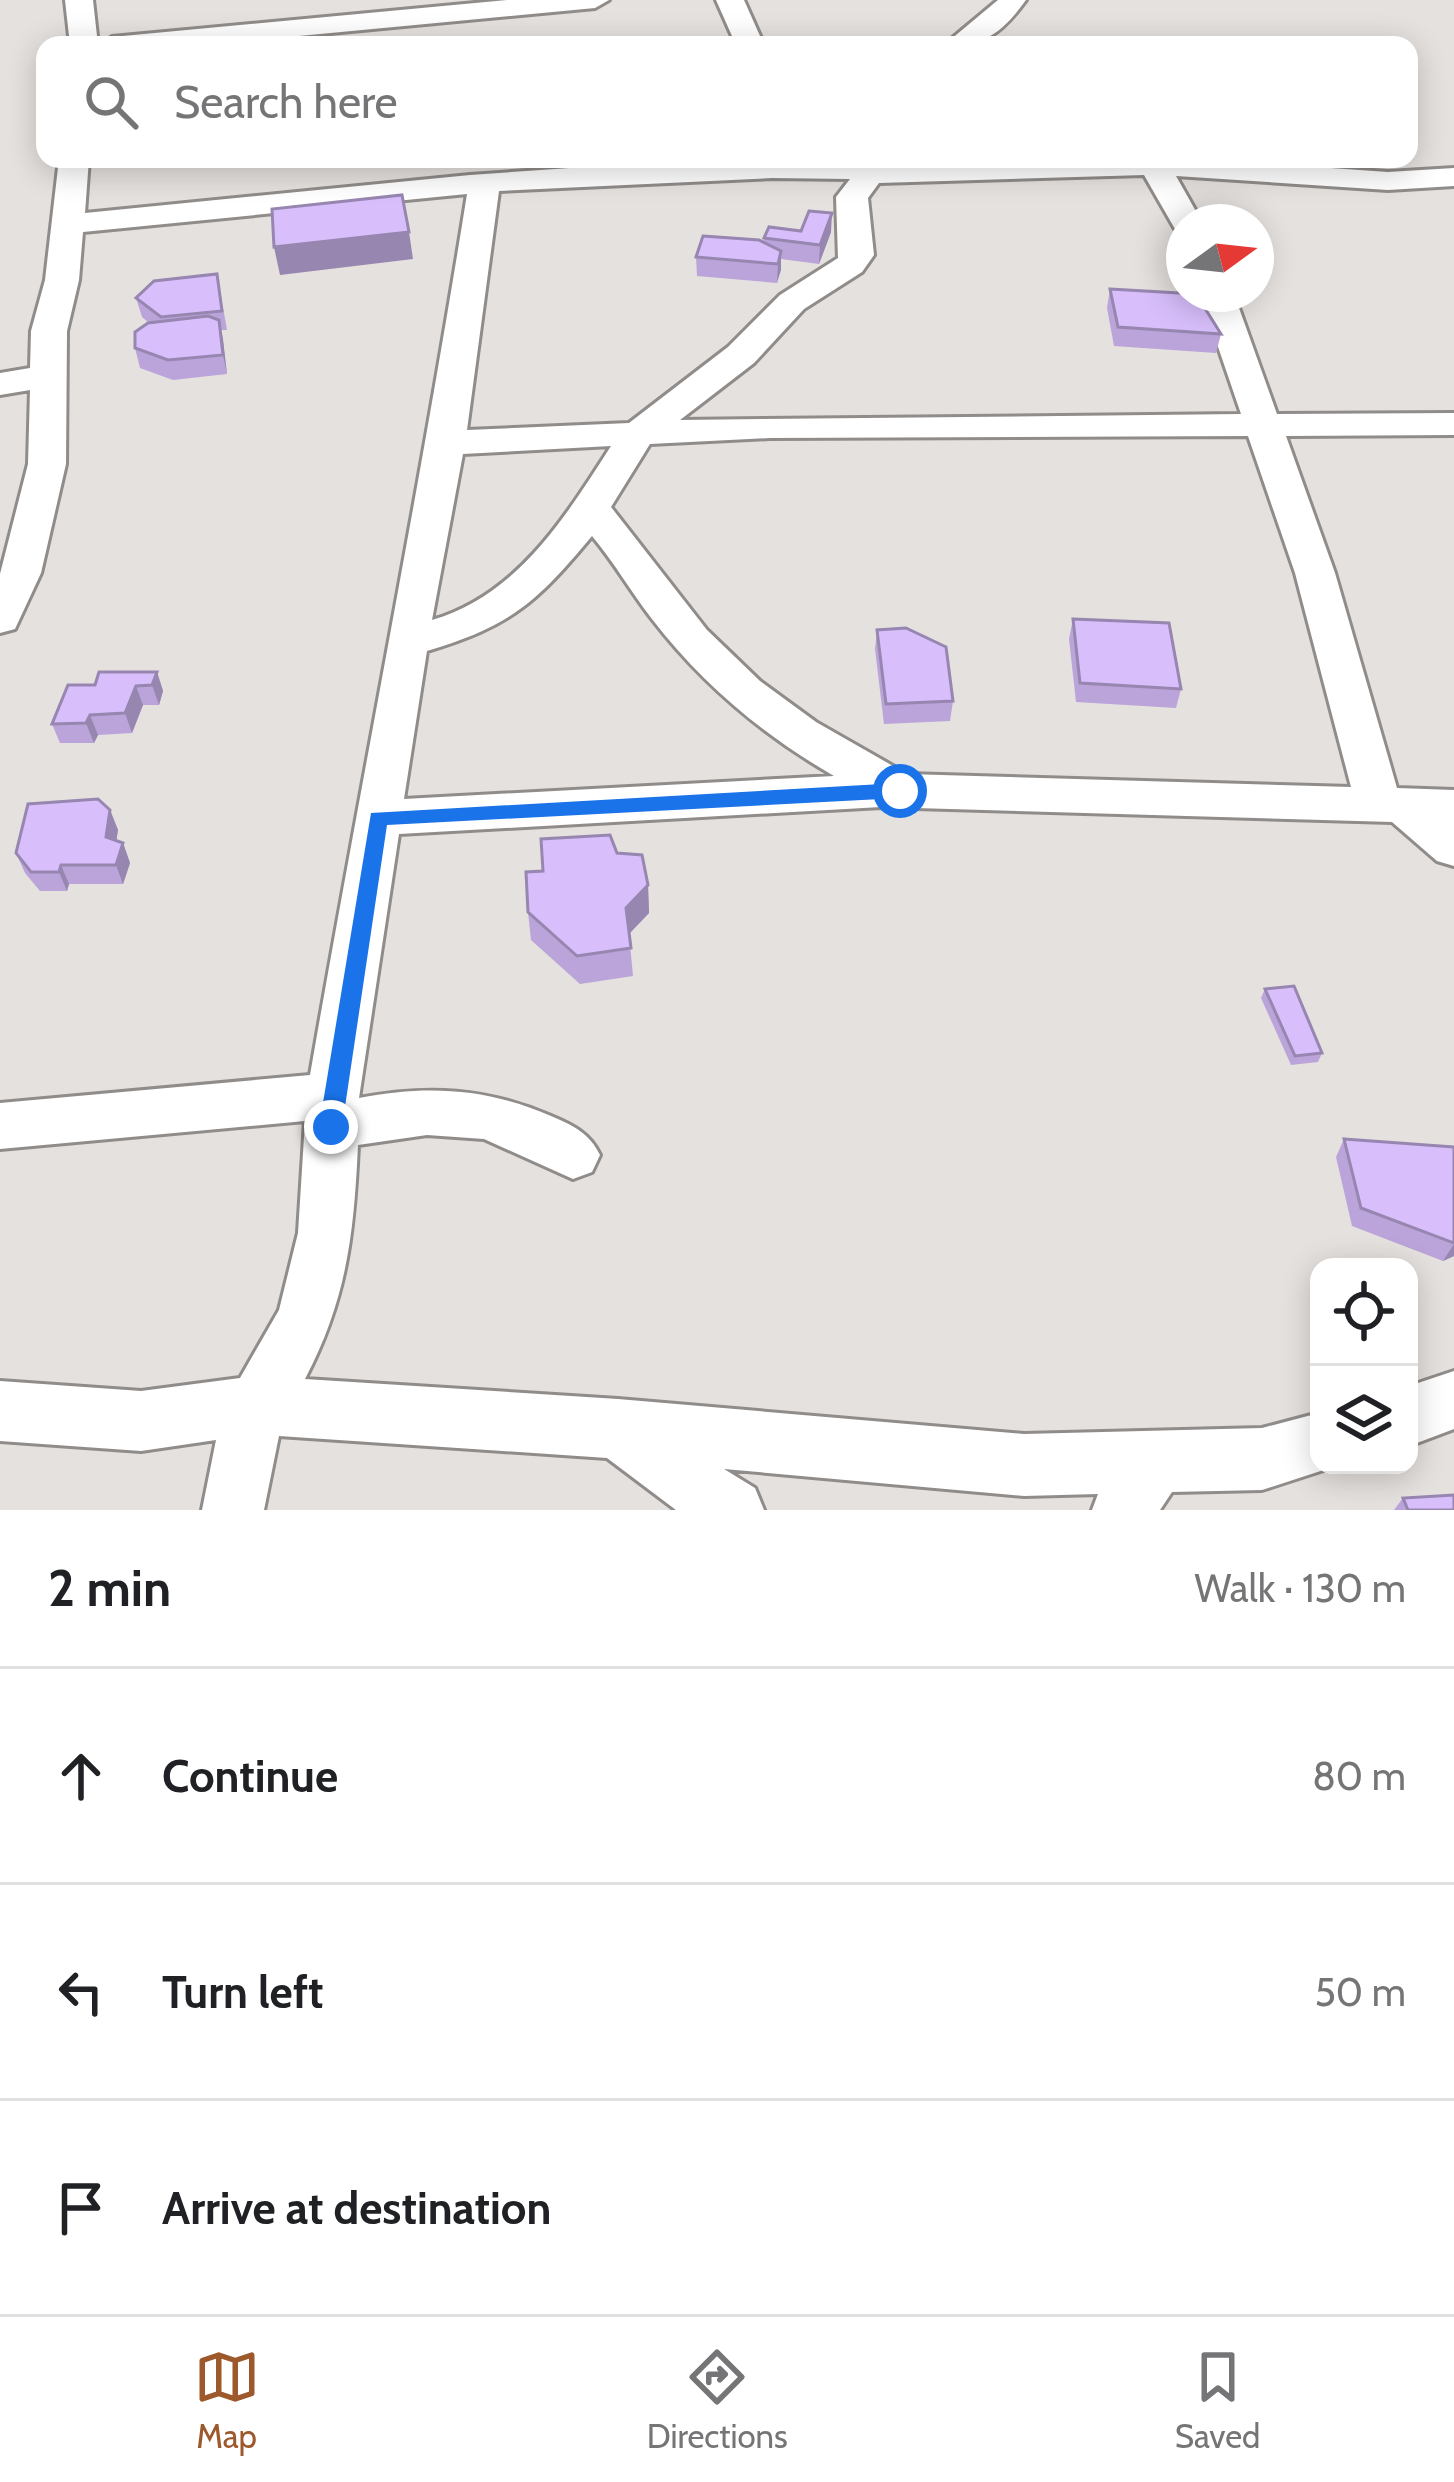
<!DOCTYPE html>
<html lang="en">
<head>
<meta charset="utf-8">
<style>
  :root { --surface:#fff; --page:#f2f2f2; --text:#202124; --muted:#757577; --line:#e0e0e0; --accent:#9d582c }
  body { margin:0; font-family:Cabin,sans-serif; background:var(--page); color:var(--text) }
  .controls { position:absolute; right:36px; bottom:36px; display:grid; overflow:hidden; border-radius:24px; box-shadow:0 6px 30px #0003 }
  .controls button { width:108px; height:108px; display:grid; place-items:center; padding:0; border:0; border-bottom:3px solid var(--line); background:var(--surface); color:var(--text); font:60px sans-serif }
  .compass { position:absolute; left:1166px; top:204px; width:108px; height:108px; border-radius:50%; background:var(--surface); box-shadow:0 6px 30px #0003; rotate:75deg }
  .stop { position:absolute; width:36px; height:36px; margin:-27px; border:9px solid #1a73e8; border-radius:50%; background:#fff }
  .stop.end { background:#1a73e8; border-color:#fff; box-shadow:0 3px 12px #0008 }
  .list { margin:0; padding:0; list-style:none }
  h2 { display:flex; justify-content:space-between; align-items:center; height:156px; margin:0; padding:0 48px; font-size:51px }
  h2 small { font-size:39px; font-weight:400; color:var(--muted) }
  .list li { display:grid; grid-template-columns:78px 1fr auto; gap:36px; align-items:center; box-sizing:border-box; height:216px; padding:0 48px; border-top:3px solid var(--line) }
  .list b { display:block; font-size:45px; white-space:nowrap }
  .list em { font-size:39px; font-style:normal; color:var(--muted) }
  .icon { flex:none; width:66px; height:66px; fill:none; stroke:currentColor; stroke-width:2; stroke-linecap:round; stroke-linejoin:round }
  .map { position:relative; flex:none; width:1454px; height:1510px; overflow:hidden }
  .search { position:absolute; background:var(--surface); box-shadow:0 6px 30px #0003; left:36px; right:36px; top:36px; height:132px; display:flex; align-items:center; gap:30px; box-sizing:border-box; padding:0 42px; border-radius:24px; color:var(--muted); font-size:45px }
  .sheet { height:804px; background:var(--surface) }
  nav { display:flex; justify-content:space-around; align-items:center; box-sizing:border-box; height:168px; border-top:3px solid var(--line); background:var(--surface); font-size:33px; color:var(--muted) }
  nav a { display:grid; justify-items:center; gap:6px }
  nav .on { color:var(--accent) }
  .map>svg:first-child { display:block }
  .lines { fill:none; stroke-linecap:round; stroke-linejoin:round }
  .minor-casing { stroke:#908c8a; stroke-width:6 }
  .minor { fill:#fff; fill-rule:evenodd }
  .wall { fill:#baa4d9 }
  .shaded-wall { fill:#9786b0 }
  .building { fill:#d8bffc; stroke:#9786b0; stroke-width:3 }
  .route { fill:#1a73e8 }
</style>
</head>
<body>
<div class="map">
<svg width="1454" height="1510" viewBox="0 0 1454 1510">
  <rect width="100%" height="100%" fill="#e5e1de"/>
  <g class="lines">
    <defs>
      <g id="minor">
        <path d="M65,0H93L98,45L112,37L507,0H609L595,8L203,45H70Z"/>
        <path d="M716,0H744L764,45H736Z"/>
        <path d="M998,0H1026C1001,34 986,45 944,45Z"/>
        <path d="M59,159H89L85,213L470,175L671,161L1203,159L1388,172L1454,168V186L1388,190L1176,176L1202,222H1184V231L1175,229L1144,175L879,183L868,198L874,255L862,272L804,309L754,363L680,420L1241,414L1200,294H1234L1277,414L1454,413V435L1286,436L1335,573L1397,788L1454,790V866L1437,861L1392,822L881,807L399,834L359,1098C428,1085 486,1088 551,1116C573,1125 590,1134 600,1155L592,1172L573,1179L484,1139L427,1135L358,1145C354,1233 347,1299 305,1379L618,1399L1024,1434L1262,1428L1319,1413V1465H1339L1262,1490L1172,1492L1160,1510H1092L1098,1494L1024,1496L724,1469L755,1488L764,1510H676L607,1458L279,1436L264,1510H202L216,1440L141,1451L0,1441V1381L141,1391L240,1378L279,1310L298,1233L305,1121L0,1149V1103L310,1075C361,781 420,489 467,194L83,232L79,280L67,331L66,464L41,573L15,629L0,633V574L28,464L30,390L0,395V373L30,368L31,331L45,280ZM772,178L850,179L836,197L838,258L780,295L728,347L629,423L467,430L499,191ZM1248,436L1295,573L1351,787L907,774L816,722L760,681L707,630L611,507L650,444L770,438ZM611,446C566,516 518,595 432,620L463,454ZM592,536C614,562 631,592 652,619C702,684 763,735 834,776L404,799L427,651C511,626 537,602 592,536Z"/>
        <path d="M1454,1371V1429L1409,1446V1386Z"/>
      </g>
    </defs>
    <use href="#minor" class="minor-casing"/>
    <use href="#minor" class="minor"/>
  </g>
  <g class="wall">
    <path d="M831,232L819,264L781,259L777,283L697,276L696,257L764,243V238Z"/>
    <path d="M217,274L227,330H221L227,374L173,380L140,368L135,348L149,323L142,317L136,298Z"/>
    <path d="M1110,289L1221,334L1216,353L1114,346L1107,308Z"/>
    <path d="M1073,619L1181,689L1176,708L1076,702L1069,639Z"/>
    <path d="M877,630L953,701L950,721L884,724L875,649Z"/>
    <path d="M157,672L163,691L159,705H143L132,733L98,735L94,743H60L52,724Z"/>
    <path d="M110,810L118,830L116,841L123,843L130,863L123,884H69L67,891H40L25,873L16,853Z"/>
    <path d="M617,853L648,885L649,913L629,934L633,976L580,984L531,940L528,912L543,871Z"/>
    <path d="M1265,989L1322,1053L1318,1062L1291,1065L1261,998Z"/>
    <path d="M1344,1139L1454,1147V1256L1443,1261L1352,1226L1336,1157Z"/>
    <path d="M1403,1498L1454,1510H1394Z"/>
  </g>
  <g class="shaded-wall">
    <path d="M832,213L831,232L819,264L820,245Z"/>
    <path d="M409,232L413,259L280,275L274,247Z"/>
    <path d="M781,251V270L777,283L778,264Z"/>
    <path d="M219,320L223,339L227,374L223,355Z"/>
    <path d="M157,672L163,691L159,705L152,685Z"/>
    <path d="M136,686L143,705L132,733L125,713Z"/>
    <path d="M90,715L98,735L94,743L86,723Z"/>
    <path d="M110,810L118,830L114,856L106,837Z"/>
    <path d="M123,843L130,863L123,884L116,865Z"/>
    <path d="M61,865L69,884L67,891L59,872Z"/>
    <path d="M648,885L649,913L627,936L626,908Z"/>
    <path d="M1454,1244V1256L1443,1261Z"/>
  </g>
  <g class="building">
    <path d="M402,195L409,232L274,247L272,209Z"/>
    <path d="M809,211L832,213L820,245L764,238L769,227L801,231Z"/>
    <path d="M703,236L759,240L781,251L778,264L696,257Z"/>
    <path d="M217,274L222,311L161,317L136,298L154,281Z"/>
    <path d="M1110,289L1196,294L1221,334L1118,327Z"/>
    <path d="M208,316L219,320L223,355L168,360L135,348V332L148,323Z"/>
    <path d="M1073,619L1169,623L1181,689L1080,683Z"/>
    <path d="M906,628L946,647L953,701L886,704L877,630Z"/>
    <path d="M99,672H157L152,685L136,686L125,713L90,715L86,723L52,724L68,685H95Z"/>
    <path d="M98,799L110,810L106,837L123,843L116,865H61L59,872H31L16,853L28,804Z"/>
    <path d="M610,835L617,853L642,855L648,885L626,908L631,948L577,956L528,912L526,872L543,871L541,839Z"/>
    <path d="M1294,986L1322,1053L1295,1056L1265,989Z"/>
    <path d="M1344,1139L1454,1147V1243L1361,1208Z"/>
    <path d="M1454,1495V1510H1408L1403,1498Z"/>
  </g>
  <path class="route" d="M900,783L910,791L900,798L387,825L342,1127L339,1134H322L319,1127L371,813Z"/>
</svg>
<div class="controls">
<button><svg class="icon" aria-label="locate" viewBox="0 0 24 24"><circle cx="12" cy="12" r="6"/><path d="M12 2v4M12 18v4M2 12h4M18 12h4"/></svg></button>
<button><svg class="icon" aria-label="layers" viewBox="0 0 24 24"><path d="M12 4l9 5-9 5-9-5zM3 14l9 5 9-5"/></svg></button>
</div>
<svg class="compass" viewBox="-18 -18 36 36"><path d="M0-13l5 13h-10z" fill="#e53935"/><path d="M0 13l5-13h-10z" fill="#757577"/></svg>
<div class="stop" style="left:900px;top:791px"></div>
<div class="stop end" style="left:331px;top:1127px"></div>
<div class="search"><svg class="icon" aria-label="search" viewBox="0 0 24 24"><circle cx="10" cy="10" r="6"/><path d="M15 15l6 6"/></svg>Search here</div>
</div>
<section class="sheet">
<h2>2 min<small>Walk · 130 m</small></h2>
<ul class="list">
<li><svg class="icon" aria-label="ahead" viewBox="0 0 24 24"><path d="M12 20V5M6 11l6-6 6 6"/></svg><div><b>Continue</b></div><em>80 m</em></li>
<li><svg class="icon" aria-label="left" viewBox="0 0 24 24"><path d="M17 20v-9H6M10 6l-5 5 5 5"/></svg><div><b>Turn left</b></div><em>50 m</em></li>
<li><svg class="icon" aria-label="arrive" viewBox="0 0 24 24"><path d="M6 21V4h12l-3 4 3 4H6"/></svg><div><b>Arrive at destination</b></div></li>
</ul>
</section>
<nav>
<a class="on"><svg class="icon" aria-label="map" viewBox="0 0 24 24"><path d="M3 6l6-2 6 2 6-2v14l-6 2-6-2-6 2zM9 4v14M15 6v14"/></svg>Map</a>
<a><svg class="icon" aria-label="directions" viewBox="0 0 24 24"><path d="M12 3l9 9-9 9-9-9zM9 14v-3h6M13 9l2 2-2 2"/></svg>Directions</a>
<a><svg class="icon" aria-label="saved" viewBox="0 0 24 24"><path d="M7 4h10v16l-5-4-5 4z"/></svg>Saved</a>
</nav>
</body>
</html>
